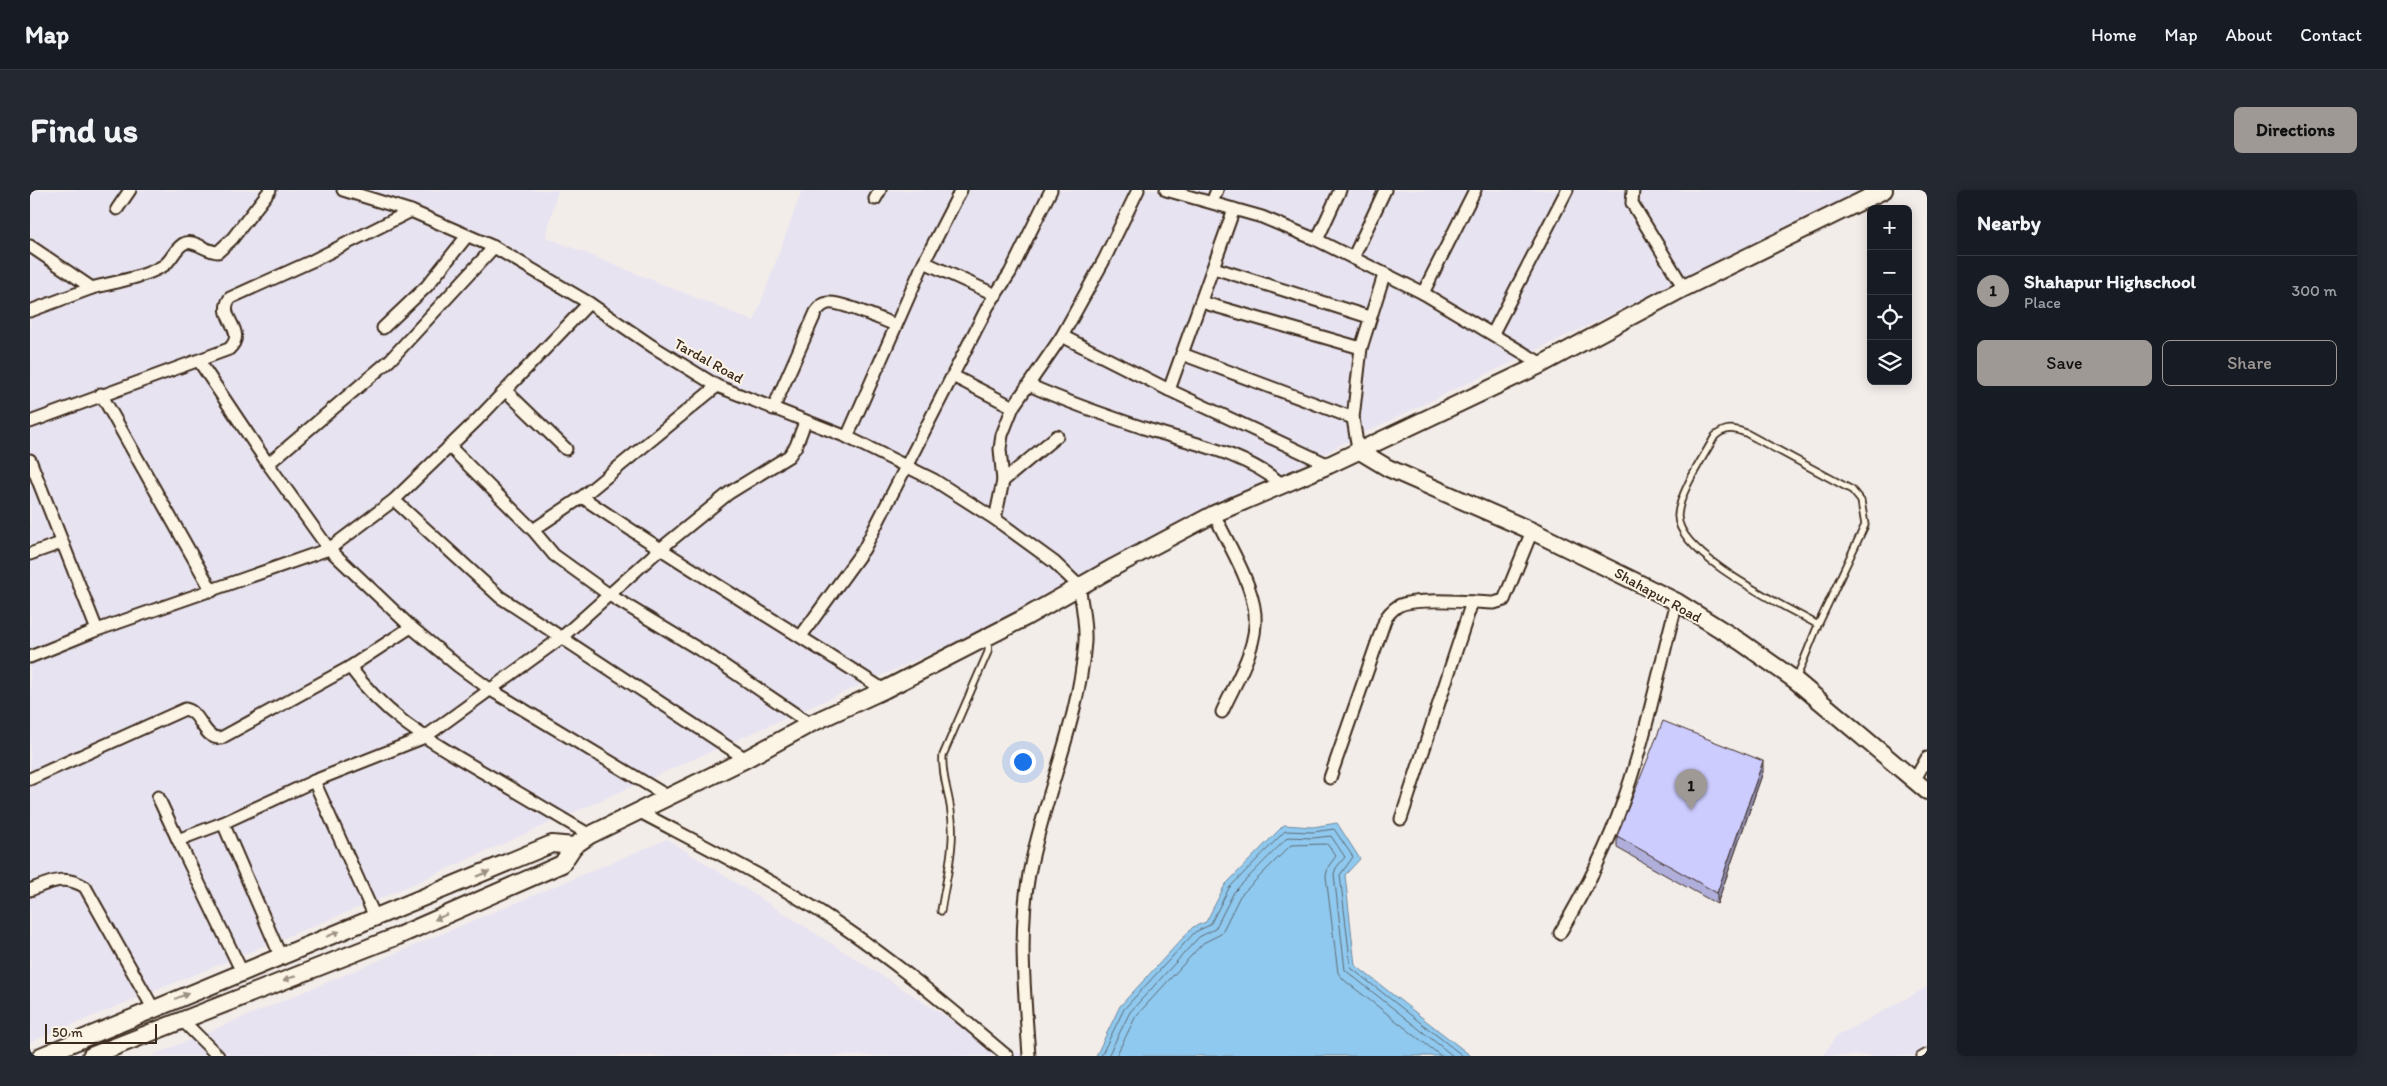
<!DOCTYPE html>
<html lang="en">
<head>
<meta charset="utf-8">
<style>
  :root { --surface:#171b24; --page:#242831; --text:#f1f3f6; --muted:#9ea1a6; --line:#363941; --accent:#9f9995 }
  body { margin:0; font-family:Itim,sans-serif; background:var(--page); color:var(--text) }
  .controls { position:absolute; right:15px; top:15px; display:grid; overflow:hidden; border-radius:8px; box-shadow:0 2px 12px #0003 }
  .controls button { width:45px; height:45px; display:grid; place-items:center; padding:0; border:0; border-bottom:1px solid var(--line); background:var(--surface); color:var(--text); font:25px sans-serif }
  .scale { position:absolute; left:15px; bottom:12px; width:112px; box-sizing:border-box; padding-left:5px; border:2px solid #3b2a1e; border-top:0; font-size:14px; line-height:18px; white-space:nowrap; color:#3b2a1e; -webkit-text-stroke:4px #fcf5e5; paint-order:stroke }
  .you { position:absolute; left:992px; top:571px; width:18px; height:18px; margin:-12px; border:4px solid #fff; border-radius:50%; background:#1a73e8; box-shadow:0 0 0 8px #1a73e833 }
  .badge { display:grid; place-items:center; width:32px; height:32px; border-radius:50%; background:var(--accent); color:#111; font-size:16px; font-weight:700 }
  .pin { position:absolute; translate:-50% -41px; filter:drop-shadow(0 1px 2px #0008) }
  .pin::after { content:''; position:absolute; top:26px; width:18px; height:15px; background:inherit; clip-path:polygon(0 0,100% 0,50% 100%) }
  .list { margin:0; padding:0; list-style:none }
  h2 { display:flex; justify-content:space-between; align-items:center; height:65px; margin:0; padding:0 20px; font-size:21px }
  h2 small { font-size:16px; font-weight:400; color:var(--muted) }
  .list li { display:grid; grid-template-columns:32px 1fr auto; gap:15px; align-items:center; box-sizing:border-box; height:70px; padding:0 20px; border-top:1px solid var(--line) }
  .list b { display:block; font-size:19px; white-space:nowrap }
  .list p { margin:0; font-size:16px; white-space:nowrap; color:var(--muted) }
  .list em { font-size:16px; font-style:normal; color:var(--muted) }
  .actions { display:flex; gap:10px; padding:15px 20px }
  .actions a { flex:1; padding:11px 0; border:1px solid var(--accent); border-radius:8px; text-align:center; font-size:18px; color:var(--accent) }
  .actions .main { background:var(--accent); color:#111 }
  .icon { flex:none; width:28px; height:28px; fill:none; stroke:currentColor; stroke-width:2; stroke-linecap:round; stroke-linejoin:round }
  .map { position:relative; flex:none; width:1897px; height:866px; overflow:hidden; border-radius:8px }
  header { display:flex; align-items:center; gap:30px; box-sizing:border-box; height:70px; padding:0 25px; background:var(--surface); border-bottom:1px solid var(--line) }
  header strong { font-size:24px }
  nav { display:flex; gap:28px; margin-inline-start:auto; font-size:18px }
  .intro { display:flex; align-items:center; justify-content:space-between; box-sizing:border-box; height:120px; padding:0 30px }
  h1 { margin:0; font-size:35px }
  .button { padding:12px 22px; border-radius:8px; background:var(--accent); color:#111; font-size:18px; font-weight:700 }
  main { display:flex; gap:30px; padding:0 30px }
  aside { flex:1; background:var(--surface); border-radius:8px; box-shadow:0 2px 12px #0003 }
  .map>svg:first-child { display:block }
  .built { fill:#e8e3f0 }
  .water { fill:#90c9ef; stroke:#6e899b }
  .lines { fill:none; stroke-linecap:round; stroke-linejoin:round }
  .shore { stroke:#5d6a72; stroke-width:1 }
  .service-casing { stroke:#3b2a1e; stroke-width:9 }
  .minor-casing { stroke:#3b2a1e; stroke-width:15 }
  .secondary-casing { stroke:#3b2a1e; stroke-width:20 }
  .service { stroke:#fcf5e5; stroke-width:5.5 }
  .minor { stroke:#fcf5e5; stroke-width:11 }
  .secondary { stroke:#fcf5e5; stroke-width:16 }
  .wall { fill:#b0afdb; stroke:#3b2a1e }
  .shaded-wall { fill:#908fb2; stroke:#3b2a1e }
  .building { fill:#cdccff; stroke:#3b2a1e }
  .oneway { fill:#9c9082 }
  .labels { text-anchor:middle; stroke-width:4; stroke-linejoin:round; paint-order:stroke }
  .street-label { font-size:15px; fill:#3b2a1e; stroke:#fcf5e5 }
</style>
</head>
<body>
<header>
<strong>Map</strong>
<nav><a>Home</a><a>Map</a><a>About</a><a>Contact</a></nav>
</header>
<div class="intro"><h1>Find us</h1><a class="button">Directions</a></div>
<main>
<div class="map">
<svg width="1897" height="866" viewBox="0 0 1897 866">
  <rect width="100%" height="100%" fill="#f3edea"/>
  <filter id="ink" filterUnits="userSpaceOnUse"><feTurbulence type="fractalNoise" baseFrequency=".02" numOctaves="2"/><feDisplacementMap in="SourceGraphic" scale="10" xChannelSelector="R" yChannelSelector="G"/><feConvolveMatrix kernelMatrix="1 2 1 2 8 2 1 2 1" color-interpolation-filters="sRGB"/></filter>
  <g filter="url(#ink)">
    <g class="built">
      <path d="M0,0H528L516,47L724,131L772,0H1841L1340,240L963,436L347,710L0,852Z"/>
      <path d="M637,649L969,860L1008,866H121Z"/>
      <path d="M1897,797V866H1793L1805,847Z"/>
    </g>
    <path class="water" d="M1307,633L1330,669L1315,685L1325,775L1441,866H1066L1090,816L1163,737L1176,732L1195,695L1254,635L1283,637Z"/>
    <g class="lines">
      <g class="shore">
        <path d="M1071,866L1094,819L1165,742L1180,735L1199,698L1255,641L1283,642L1304,639L1323,667L1310,685L1321,778L1433,866"/>
        <path d="M1078,866L1100,822L1169,747L1185,739L1204,702L1258,647L1283,648L1301,646L1315,667L1306,678L1304,684L1315,780L1423,866"/>
        <path d="M1086,866L1106,826L1173,753L1191,744L1210,706L1261,655L1297,654L1306,666L1298,677L1296,686L1308,783L1314,790L1411,866"/>
      </g>
      <defs>
        <g id="service">
          <path d="M1766,489L1788,435L1835,335L1831,311L1822,300L1716,243C1703,238 1696,237 1685,246C1673,268 1650,301 1648,325C1646,365 1757,417 1788,435"/>
          <path d="M911,721C916,689 926,654 921,622C919,602 911,585 913,565L958,462L959,450"/>
          <path d="M1890,866L1897,862"/>
        </g>
        <g id="minor">
          <path d="M313,0L381,21L464,57L559,113L622,156L687,196L817,247L904,290L965,329L1024,372L1049,396C1052,414 1056,433 1055,452C1049,532 1014,606 999,684C988,745 995,805 999,866"/>
          <path d="M1136,0L1232,27L1287,50L1393,103L1512,174"/>
          <path d="M1603,0L1602,13L1654,98"/>
          <path d="M845,9L850,0"/>
          <path d="M1182,12L1187,0"/>
          <path d="M87,19L100,0"/>
          <path d="M1287,50L1310,0"/>
          <path d="M0,56L62,98L0,121"/>
          <path d="M1323,68L1355,0"/>
          <path d="M894,72L966,105"/>
          <path d="M1184,78L1339,127"/>
          <path d="M62,98C85,92 112,88 133,76C142,71 145,57 155,53C166,50 176,62 188,62L202,49L240,0"/>
          <path d="M1393,103L1445,0"/>
          <path d="M1171,112L1331,158"/>
          <path d="M353,138L397,96L437,46"/>
          <path d="M1463,143L1537,0"/>
          <path d="M1032,146L1139,200L1299,275"/>
          <path d="M1152,164L1323,228"/>
          <path d="M169,171L238,274L299,359L381,437L428,476L461,500L637,606"/>
          <path d="M923,186L983,217"/>
          <path d="M999,195C1039,213 1077,226 1120,240C1166,254 1214,263 1253,295"/>
          <path d="M1139,200L1204,19"/>
          <path d="M476,201L536,259"/>
          <path d="M71,204L182,401"/>
          <path d="M743,219L786,122C789,118 792,114 798,113C810,111 852,130 866,135"/>
          <path d="M0,232L199,159C219,140 186,128 200,108L282,71L381,21"/>
          <path d="M817,247L894,72L931,0"/>
          <path d="M419,256L503,340L524,365L581,406L680,466L780,534"/>
          <path d="M1328,260L1323,228L1331,158L1354,85"/>
          <path d="M0,270L67,440"/>
          <path d="M238,274L360,170L464,57"/>
          <path d="M973,291L1027,246"/>
          <path d="M552,307C651,375 754,435 854,500"/>
          <path d="M364,310L470,407L716,569"/>
          <path d="M1184,324C1198,354 1222,392 1225,424C1228,458 1205,493 1192,522"/>
          <path d="M965,329L973,291L970,259L972,245L983,217L1032,146L1074,70L1108,0"/>
          <path d="M503,340L552,307L687,196"/>
          <path d="M0,364L31,353"/>
          <path d="M771,446L834,359L958,116L980,83L1021,0"/>
          <path d="M0,467L67,440L299,359L364,310L447,230L559,113"/>
          <path d="M320,477C357,528 399,550 451,581C488,602 524,624 560,645"/>
          <path d="M1300,588L1355,430C1358,424 1362,420 1368,416C1384,407 1443,412 1464,413L1474,410L1502,341"/>
          <path d="M0,589L155,519C172,522 172,549 191,548L320,477L381,437"/>
          <path d="M284,591L345,727"/>
          <path d="M1884,591L1897,568"/>
          <path d="M128,607L148,650"/>
          <path d="M610,622C676,657 743,690 806,732C866,772 921,819 977,866"/>
          <path d="M1371,629L1442,412"/>
          <path d="M193,633L250,765"/>
          <path d="M0,700C20,692 35,684 55,697L123,818"/>
          <path d="M1530,743C1555,701 1577,658 1593,612C1616,547 1629,478 1647,412"/>
          <path d="M212,782L148,650L193,633L284,591L395,547L531,448L629,360L699,303L759,266L766,256L775,232"/>
          <path d="M152,830L188,866"/>
        </g>
        <g id="secondary">
          <path d="M1328,260L1358,278L1502,341L1647,412L1711,452L1765,490L1897,601"/>
          <path d="M11,866L522,654L544,656"/>
          <path d="M61,866L368,746L532,674L544,656L560,645L716,569L780,534L854,500L994,428L1084,377L1184,324L1299,275L1512,174L1654,98L1854,0"/>
        </g>
      </defs>
      <use href="#service" class="service-casing"/>
      <use href="#minor" class="minor-casing"/>
      <use href="#secondary" class="secondary-casing"/>
      <use href="#service" class="service"/>
      <use href="#minor" class="minor"/>
      <use href="#secondary" class="secondary"/>
    </g>
    <path class="wall" d="M1733,582L1687,714L1587,658V646Z"/>
    <path class="shaded-wall" d="M1733,571V582L1687,714V703Z"/>
    <path class="building" d="M1633,531L1733,571L1687,703L1587,646Z"/>
    <defs><path id="oneway-solid" d="M-6-.8H1V-3.2L6.5 0L1 3.2V.8H-6Z" transform="scale(1.25)"/></defs>
    <g class="oneway">
      <use href="#oneway-solid" transform="translate(453 684) rotate(-23)"/>
      <use href="#oneway-solid" transform="translate(411 727) rotate(156)"/>
      <use href="#oneway-solid" transform="translate(303 744) rotate(-22)"/>
      <use href="#oneway-solid" transform="translate(260 788) rotate(159)"/>
      <use href="#oneway-solid" transform="translate(152 806) rotate(-22)"/>
    </g>
  </g>
  <g class="labels">
    <g class="street-label">
      <text transform="translate(679 171) rotate(29)" y="5">Tardal Road</text>
      <text transform="translate(1628 405) rotate(29)" y="5">Shahapur Road</text>
    </g>
  </g>
</svg>
<div class="controls">
<button>+</button>
<button>−</button>
<button><svg class="icon" aria-label="locate" viewBox="0 0 24 24"><circle cx="12" cy="12" r="6"/><path d="M12 2v4M12 18v4M2 12h4M18 12h4"/></svg></button>
<button><svg class="icon" aria-label="layers" viewBox="0 0 24 24"><path d="M12 4l9 5-9 5-9-5zM3 14l9 5 9-5"/></svg></button>
</div>
<div class="scale">50 m</div>
<div class="you"></div>
<div class="pin badge" style="left:1661px;top:620px">1</div>
</div>
<aside>
<h2>Nearby<small></small></h2>
<ul class="list">
<li><span class="badge">1</span><div><b>Shahapur Highschool</b><p>Place</p></div><em>300 m</em></li>
</ul>
<div class="actions"><a class="main">Save</a><a>Share</a></div>
</aside>
</main>
</body>
</html>
